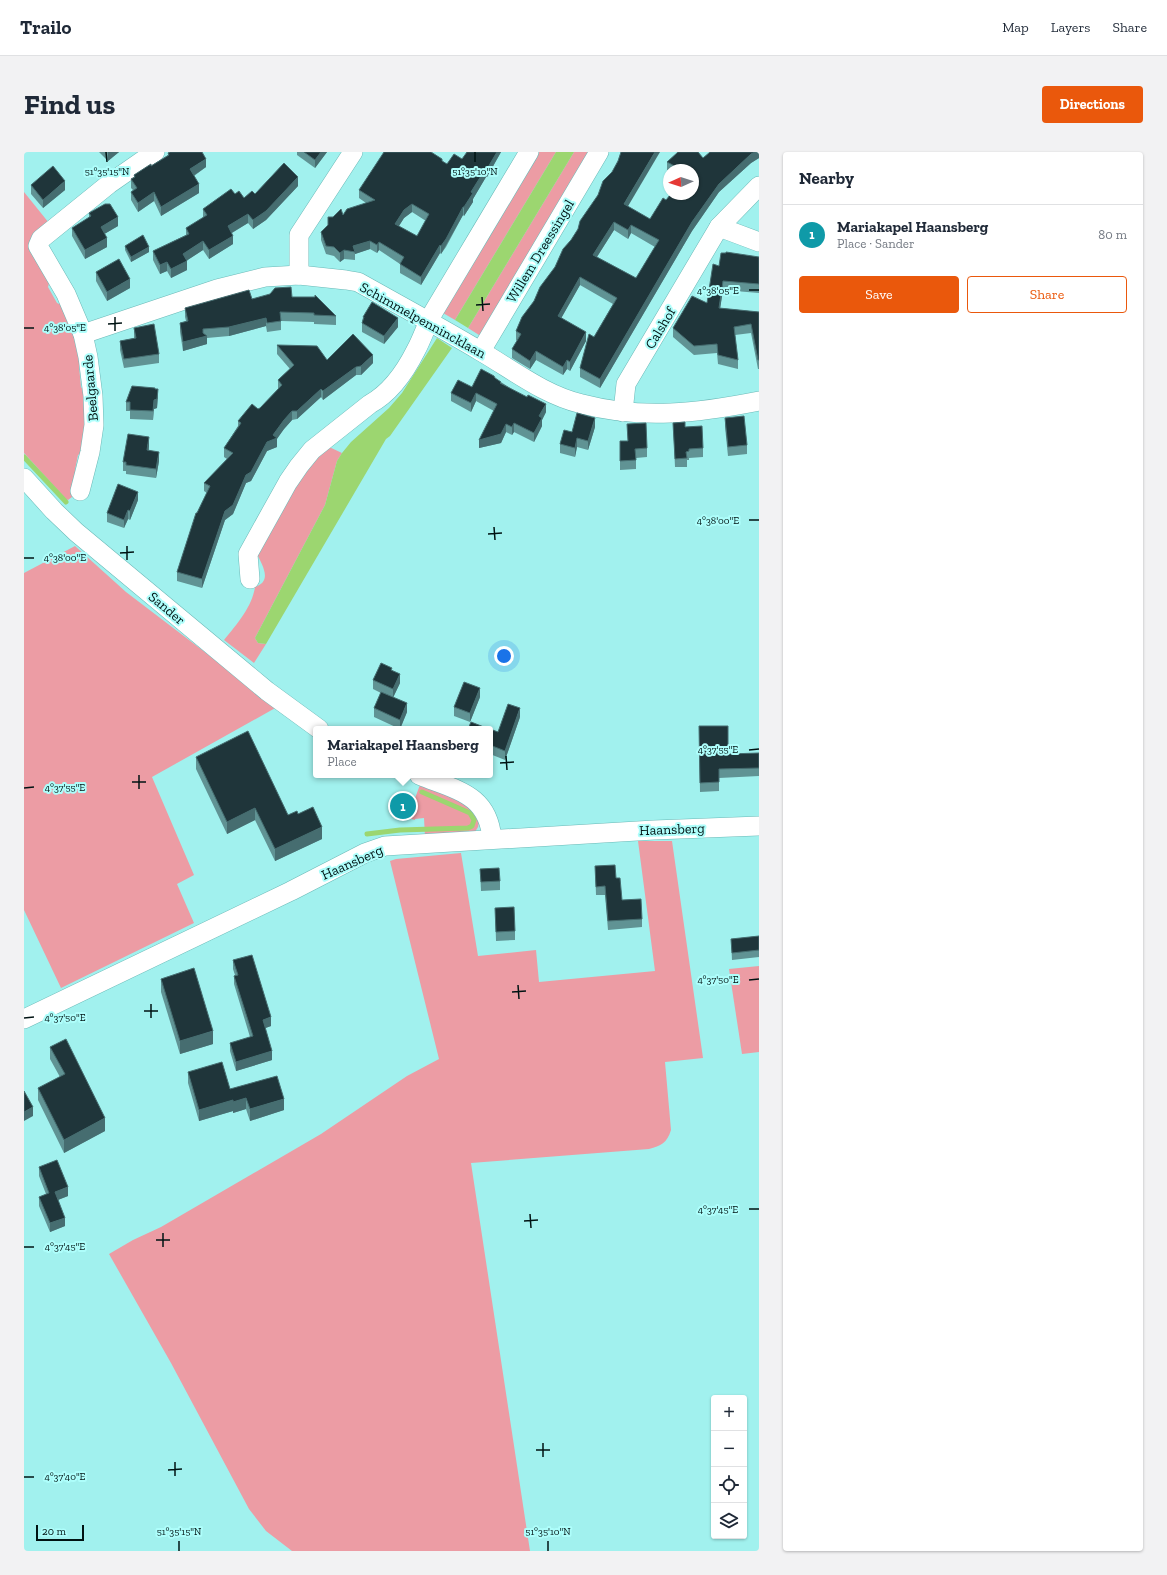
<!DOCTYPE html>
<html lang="en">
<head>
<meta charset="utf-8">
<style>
  :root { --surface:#fff; --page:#f2f2f3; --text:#1f2937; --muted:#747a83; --line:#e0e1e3; --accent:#ea580c }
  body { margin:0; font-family:"Zilla Slab",serif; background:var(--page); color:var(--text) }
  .controls { position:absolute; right:12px; bottom:12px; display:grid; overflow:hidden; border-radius:4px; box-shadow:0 1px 3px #0004 }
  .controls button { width:36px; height:36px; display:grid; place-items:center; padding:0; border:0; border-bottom:1px solid var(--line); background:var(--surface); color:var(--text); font:20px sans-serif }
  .compass { position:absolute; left:639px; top:12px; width:36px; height:36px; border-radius:50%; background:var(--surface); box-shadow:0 1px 3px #0004; rotate:267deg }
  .scale { position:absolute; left:12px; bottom:10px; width:48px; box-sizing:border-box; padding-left:4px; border:2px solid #001313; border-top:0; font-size:11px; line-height:14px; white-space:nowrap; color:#001313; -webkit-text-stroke:3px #aefefb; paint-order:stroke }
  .you { position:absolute; left:480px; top:504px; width:14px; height:14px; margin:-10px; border:3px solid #fff; border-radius:50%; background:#1a73e8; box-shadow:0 0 0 6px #1a73e833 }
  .badge { display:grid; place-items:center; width:26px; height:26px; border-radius:50%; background:var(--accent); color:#fff; font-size:13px; font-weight:700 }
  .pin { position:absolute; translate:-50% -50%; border:2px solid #fff; box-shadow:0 1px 4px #0006 }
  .popup { position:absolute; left:289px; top:574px; width:180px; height:52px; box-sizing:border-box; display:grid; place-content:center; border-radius:4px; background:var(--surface); filter:drop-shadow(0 1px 3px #0005); font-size:13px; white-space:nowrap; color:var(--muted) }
  .popup b { font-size:15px; color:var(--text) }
  .popup::after { content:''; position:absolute; left:50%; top:100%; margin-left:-8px; border:8px solid transparent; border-top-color:var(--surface) }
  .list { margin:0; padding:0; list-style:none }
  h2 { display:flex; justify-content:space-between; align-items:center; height:52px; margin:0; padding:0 16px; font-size:17px }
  h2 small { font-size:13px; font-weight:400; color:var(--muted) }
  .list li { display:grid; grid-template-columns:26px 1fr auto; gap:12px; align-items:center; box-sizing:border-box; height:60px; padding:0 16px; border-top:1px solid var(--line) }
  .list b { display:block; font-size:15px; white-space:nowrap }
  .list p { margin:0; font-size:13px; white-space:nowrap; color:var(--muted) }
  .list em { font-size:13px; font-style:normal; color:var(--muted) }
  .actions { display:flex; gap:8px; padding:12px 16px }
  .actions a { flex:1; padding:9px 0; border:1px solid var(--accent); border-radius:4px; text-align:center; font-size:14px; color:var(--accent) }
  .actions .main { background:var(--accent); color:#fff }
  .icon { flex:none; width:22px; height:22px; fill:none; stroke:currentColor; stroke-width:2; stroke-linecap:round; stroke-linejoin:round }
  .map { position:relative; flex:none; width:735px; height:1399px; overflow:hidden; border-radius:4px }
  header { display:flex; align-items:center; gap:24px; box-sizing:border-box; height:56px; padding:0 20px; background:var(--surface); border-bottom:1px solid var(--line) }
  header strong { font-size:19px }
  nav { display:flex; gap:22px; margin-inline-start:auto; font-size:14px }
  .intro { display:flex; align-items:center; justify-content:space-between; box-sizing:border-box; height:96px; padding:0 24px }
  h1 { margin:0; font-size:28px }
  .button { padding:10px 18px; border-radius:4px; background:var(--accent); color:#fff; font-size:14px; font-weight:700 }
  main { display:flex; gap:24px; padding:0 24px }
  aside { flex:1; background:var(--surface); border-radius:4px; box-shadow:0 1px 3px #0004 }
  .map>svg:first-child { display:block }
  .green { fill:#ec9ca4 }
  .water { fill:#9cd670 }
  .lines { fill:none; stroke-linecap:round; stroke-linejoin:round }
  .stream { stroke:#9cd670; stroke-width:5 }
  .minor-casing { stroke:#6ab9b7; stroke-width:20 }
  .minor { stroke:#fff; stroke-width:19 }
  .wall { fill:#609394; fill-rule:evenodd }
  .shaded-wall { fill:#466d70 }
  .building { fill:#1f353a; stroke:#466d70; fill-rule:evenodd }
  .ticks { fill:none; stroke:#001313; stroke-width:1.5 }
  .labels { text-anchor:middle; stroke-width:4; stroke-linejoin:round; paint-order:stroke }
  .street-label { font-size:14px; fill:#001313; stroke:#aefefb }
  .ticks-label { font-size:10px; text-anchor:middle; fill:#001313; stroke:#aefefb; stroke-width:4; stroke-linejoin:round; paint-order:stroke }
</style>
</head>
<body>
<header>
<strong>Trailo</strong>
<nav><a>Map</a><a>Layers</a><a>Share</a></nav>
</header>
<div class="intro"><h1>Find us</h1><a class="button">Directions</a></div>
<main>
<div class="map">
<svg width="735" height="1399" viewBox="0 0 735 1399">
  <rect width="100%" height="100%" fill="#a1f1ee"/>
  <g class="green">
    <path d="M512,0H532L431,168L419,161Z"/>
    <path d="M550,0H570L455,185V183L444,176Z"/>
    <path d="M0,40L25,71L10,87L26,128L24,135L33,151L42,155L58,205L55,214L57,235L63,244L61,299L54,303L51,318L55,326L48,345L44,348L42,347L0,301Z"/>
    <path d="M303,294L318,301L313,309L301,353L231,486L234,491L242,492L230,511L200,488C213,472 228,455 231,435C249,429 238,413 233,402L269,331Z"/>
    <path d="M51,394L102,440L253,555L128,625L170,723L153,732L170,771L37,836L0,758V421Z"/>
    <path d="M397,630L445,652L455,670L454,675L451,680L401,685L400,666L391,667V668L384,666L385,663L388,664L392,650L390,649Z"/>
    <path d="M614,689H648L679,906L641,910L647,978C643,991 637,994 625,997L447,1011L506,1399H268L242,1379L225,1357L147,1211L85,1102L109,1088L137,1075L297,982L383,924L415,907L366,709L372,707L437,701L454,804L512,798L515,830L631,819Z"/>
    <path d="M735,814V900L718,902L705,817Z"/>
  </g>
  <g class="water">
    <path d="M532,0H550L444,176L431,168Z"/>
    <path d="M413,186L428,196L366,284L362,287L242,492L234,491L231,486L301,353L313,309L318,301L327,290L365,256L378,241Z"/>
  </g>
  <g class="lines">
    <g class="stream">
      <path d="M0,305L42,350"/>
      <path d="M343,682L376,678L444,676L448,674L450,668L446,661L398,640"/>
    </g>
    <defs>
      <g id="minor">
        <path d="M695,75L735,90"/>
        <path d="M275,123V83L329,0"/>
        <path d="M59,182L193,137L241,125L275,123L322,128L334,130C375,153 416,175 456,199C489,218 520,243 558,252C619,268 674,261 735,249"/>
        <path d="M457,199L575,0"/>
        <path d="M599,260L602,232L695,75L735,34"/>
        <path d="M0,326L30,359L52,380L243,539L295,577"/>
        <path d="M56,339L66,300L70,273L69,244L64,205L59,182L42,142L14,94L17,87L85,32L131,0"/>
        <path d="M226,427L224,402L264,330L275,314L288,298L346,252C366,241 382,218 392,198C399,185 403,171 410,159C442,106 473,53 505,0"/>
        <path d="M395,623C431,638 464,641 468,687"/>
        <path d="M0,867L267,739L341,701L361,694L630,678L735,674"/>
      </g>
    </defs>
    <use href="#minor" class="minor-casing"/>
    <use href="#minor" class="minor"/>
  </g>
  <g class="wall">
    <path d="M75,0H95L84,9Z"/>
    <path d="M273,0H303L291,16L273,3Z"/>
    <path d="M477,0L463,25H462L449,47V50L440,64L439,63L422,95L417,102L416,101L397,133L376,121V112L355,98L353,101L346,97L331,102V108L320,107L316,110L310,104L302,102L297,88V80L304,73V65H309L319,63L342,51L335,46V38L418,9L423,12L438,7ZM388,60L402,69L393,84L375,74L380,66Z"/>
    <path d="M735,0V6L727,11L695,40L668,79L576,236L556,225V216L570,185L589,152L556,133L537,166L562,189L546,219L543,217L539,223L512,208L506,217L488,206V197L493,189L492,188V179L498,165L604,55L626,67L642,48L649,45L669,18H645V19L643,18V10ZM590,78L604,87L607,81L631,95L612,126L573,105Z"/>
    <path d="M144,1L182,15L170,24L175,41L137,64L130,49L114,60L107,48V40L109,38L107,36V27L110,25V23L127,14L144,3Z"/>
    <path d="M7,33L41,38L19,56L7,42Z"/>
    <path d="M274,34L242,68L229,77L224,71L208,81L209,92L185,107L179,98L162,109L163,118L147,126L143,119L136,122L129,108V99L162,83V76L179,66V57L211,42L220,46L231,42Z"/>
    <path d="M65,61L94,74L80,82L83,95L61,107L48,84V76L65,66Z"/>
    <path d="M101,94L125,100L107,110L101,98Z"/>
    <path d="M735,105V141L699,138L696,156L735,160V217H734L727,181L711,183L714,208V217L694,212L693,201L670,203L649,185V176L683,151L695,114Z"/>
    <path d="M72,120L106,136L83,149L72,129Z"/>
    <path d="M268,145L312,164V173L290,172V170L257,169V178L243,180L242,174L205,184L183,186V192L159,199L156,180V171L162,169L161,165V156L228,147Z"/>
    <path d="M339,165L374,175L360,192L338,180V171Z"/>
    <path d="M110,176L135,202V211L100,216L96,198V189L110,186Z"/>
    <path d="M253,193L303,208L349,211L337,223H332L299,248L297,245L273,267L268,268L260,277L253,286V295L243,299L227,329L222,331L209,362L201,368L178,436L153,429V420L173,361L183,341L180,339V331L203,307L200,305V296L214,274V269L236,256L254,237V228L266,217L253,202Z"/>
    <path d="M471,226L522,260L518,268V274L510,290L490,280L488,283L482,280L477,291L455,296L470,259L452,249L447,260L427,249V241L448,235Z"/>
    <path d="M131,237L134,246L133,256L130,257L129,268L106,267V259H102V250Z"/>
    <path d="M701,266L723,293V302L704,304L701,275Z"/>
    <path d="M649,271L661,275L679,296V305L665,306V308H663V315H651Z"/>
    <path d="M603,272L623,296V305L612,306V317L596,318V289H604Z"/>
    <path d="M571,275L564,298L553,295L551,305L536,301V292L548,280Z"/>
    <path d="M125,294V298L135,309L132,326L102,322V319H99V310Z"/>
    <path d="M114,348L106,368L104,367L100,376L83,370V361Z"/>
    <path d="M368,518L376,531L369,545L383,560L376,577L350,565V556L357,541L349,537V528Z"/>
    <path d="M456,545L446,570L430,564V555Z"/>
    <path d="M496,565L481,608L466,602V577L474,580Z"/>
    <path d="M675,574L704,602L735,601V624L695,626V639L676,640Z"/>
    <path d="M172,605L264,663L274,662L298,687L251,709L231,668L203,682L172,617Z"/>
    <path d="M571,714L592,726L598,748L618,767V775L584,778L581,743H572Z"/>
    <path d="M456,717L476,729V738L457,739Z"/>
    <path d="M471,756L491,779V788L472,789Z"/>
    <path d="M735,784V805L708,808L707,787Z"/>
    <path d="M209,808L247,874L241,876L248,908L212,919L206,899V891L226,885L210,832V824L211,823L209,817Z"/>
    <path d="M137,827L189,892L156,902L137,840Z"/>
    <path d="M26,895L81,979L40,1001L14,948V936L36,925L26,907Z"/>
    <path d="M164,920L206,937L260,958L226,969L222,957L209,961V959L175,969L164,931Z"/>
    <path d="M15,1015L44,1044L34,1048L41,1074L26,1080L15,1054V1045L22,1042L15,1024Z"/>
  </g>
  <g class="shaded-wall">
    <path d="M84,0H95L84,9Z"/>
    <path d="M297,0H303L291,16V8Z"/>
    <path d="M473,0H477L463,25V17Z"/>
    <path d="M631,0H636L600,61V52Z"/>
    <path d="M731,0H735V6L727,11L695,40L668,79L576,236V227L668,70L695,32L727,2Z"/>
    <path d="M182,7V15L166,26V17Z"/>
    <path d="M462,16V25L449,47V50L440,64V55L447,40Z"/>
    <path d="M274,25V34L242,68L229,77V68Z"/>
    <path d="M41,29V38L19,56V48Z"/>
    <path d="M175,32V41L137,64V55Z"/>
    <path d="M130,40V49L114,60V51Z"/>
    <path d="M388,52V60L380,66L371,80V72L380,58Z"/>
    <path d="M439,55V63L417,102V94Z"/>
    <path d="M224,62V71L204,83V74Z"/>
    <path d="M94,65V74L77,84V75Z"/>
    <path d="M590,70V78L569,111V103Z"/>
    <path d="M607,73V81L604,87V78Z"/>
    <path d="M209,84V92L185,107V98Z"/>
    <path d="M83,86V95L61,107V98Z"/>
    <path d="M179,89V98L159,111V102Z"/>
    <path d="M346,89V97L331,102L329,94Z"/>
    <path d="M355,90V98L353,101V93Z"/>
    <path d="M416,93V101L397,133V125Z"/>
    <path d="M125,95V100L107,110V105Z"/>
    <path d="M320,98V107L316,110V101Z"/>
    <path d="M163,109V118L147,126V117Z"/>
    <path d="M143,110V119L136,122V113Z"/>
    <path d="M556,125V133L534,172V164Z"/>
    <path d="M106,127V136L83,149V140Z"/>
    <path d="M699,129V138L695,164V156Z"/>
    <path d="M242,166V174L205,184V175Z"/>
    <path d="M374,166V175L360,192V184Z"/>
    <path d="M562,180V189L546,219V210Z"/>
    <path d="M183,184V192L159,199V190Z"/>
    <path d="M512,199V208L506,217V209Z"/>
    <path d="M349,203V211L337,223V214Z"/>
    <path d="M543,208V217L539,223V215Z"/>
    <path d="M332,215V223L299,248V239Z"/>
    <path d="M134,237L133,256L130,257L129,268L130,248Z"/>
    <path d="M297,237V245L273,267V259Z"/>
    <path d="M452,241V249L447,260V251Z"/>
    <path d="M522,252V260L518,268V274L510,290V281L515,264Z"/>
    <path d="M268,259V268L260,277L253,287V295L243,299L227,329L222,331L209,362L201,368L178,436V427L201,359L222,323L243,290L260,268Z"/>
    <path d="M571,266V275L564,298V289Z"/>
    <path d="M490,271V280L488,283V275Z"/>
    <path d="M482,272V280L477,291L455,296V288Z"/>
    <path d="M125,285V294L123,307V298Z"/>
    <path d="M553,286V295L551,305V296Z"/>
    <path d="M135,300V309L132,326V317Z"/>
    <path d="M114,340V348L106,368V359Z"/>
    <path d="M104,358V367L100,376V368Z"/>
    <path d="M376,522V531L369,546V537Z"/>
    <path d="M456,536V545L446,570V561Z"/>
    <path d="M383,551V560L376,577V568Z"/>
    <path d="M496,556V565L481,608V599Z"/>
    <path d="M231,656V668L203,682V670Z"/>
    <path d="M298,675V687L251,709V697Z"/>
    <path d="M247,865V874L239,877V868Z"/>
    <path d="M189,879V892L156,902V889Z"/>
    <path d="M248,899V908L212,919V910Z"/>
    <path d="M222,946V957L209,961V950Z"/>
    <path d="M260,947V958L226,969V957Z"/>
    <path d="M209,948V959L175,969V958Z"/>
    <path d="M9,955V964L0,969V960Z"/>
    <path d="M81,966V979L40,1001V988Z"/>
    <path d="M44,1035V1044L31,1049V1040Z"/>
    <path d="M41,1066V1074L26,1080V1071Z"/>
  </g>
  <g class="building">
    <path d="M146,0H178L182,7L166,17L175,32L137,55L130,40L114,51L107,40L113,36L107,27L111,25L110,23L127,12V14L145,3L144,1Z"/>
    <path d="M280,0H297L291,8Z"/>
    <path d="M360,0H407L418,7V9L423,12L430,2L438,7L443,0H473L463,17L462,16L447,40L449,41L440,55H439L422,87L417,94L416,93L397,125L376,112L380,105L355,90L353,93L346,89L329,94L331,100L320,98L316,101L310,95L302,94L297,80L304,73V65H309L317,57L319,63L323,57L351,48L335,38ZM388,52L405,62L393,84L371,72L380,58Z"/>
    <path d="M597,0H631L600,52L626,67L639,46L642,48L646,43L649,45L652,42H669V18H658L643,10L654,0H674L679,6L686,0H731L727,2L695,32L668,70L576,227L556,216L565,182L570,185L593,146L556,125L534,164L562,180L546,210L543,208L539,215L512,199L506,209L488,197L497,182L492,179L498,165L510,149L516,135L531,115L539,97L547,88L554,77L556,69L574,43L579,29L588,20L594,9ZM590,70L604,78L607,73L635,88L612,126L569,103Z"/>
    <path d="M260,11L274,25L242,59L229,68L224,62L204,74L209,84L185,98L179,89L159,102L163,109L147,117L143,110L136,113L129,99L165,82L162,76L183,63L179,57L207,37L211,42L215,39L220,46L228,39L231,42Z"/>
    <path d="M29,14L41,29L19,48L7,33Z"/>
    <path d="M81,52H86L94,65L77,75L83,86L61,98L48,76L67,64L65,61Z"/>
    <path d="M119,83L125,95L107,105L101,94Z"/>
    <path d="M702,100L735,105V132L699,129L695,156L735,160V208H734L727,172L710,175L714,208L694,203L693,192L670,194L649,176L668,144L683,151L689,112L695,114L697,101H702Z"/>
    <path d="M95,107L106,127L83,140L72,120Z"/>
    <path d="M267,135L268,145H291V143L312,164L290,163V161L256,160L257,169L243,171L242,166L205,175L179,177V181L183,184L159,190L156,171L164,169L161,156L225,138L228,147L246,142L251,136Z"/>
    <path d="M348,150L374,166L360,184L338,171L340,165H339Z"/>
    <path d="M130,172L135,202L100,207L96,189L112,186L110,176Z"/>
    <path d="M329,182L349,203L337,214L332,215L299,239L297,237L273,259H268L260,268L249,283L253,286L243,290L227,320L222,323L209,353L201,359L178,427L153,420L172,361H173L186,334L180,331L209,301L200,296L217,271L214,269L228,252L234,257L236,256L258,233L254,228L270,213L253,193L293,194L303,208Z"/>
    <path d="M457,217L470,224L471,226L477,230L476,231L503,245L504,243L522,252L515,264L518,266L510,281L490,271L488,275L482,272L477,282L455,288L473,252L452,241L447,251L427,241L434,228L448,235Z"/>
    <path d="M108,234L131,236V237H134L133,247L130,248L129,259L106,258V250H102Z"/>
    <path d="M553,261L571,266L564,289L553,286L551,296L536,292L540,278L548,280Z"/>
    <path d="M720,264L723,293L704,295L701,266Z"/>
    <path d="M661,270V275L678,274L679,296L665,297V299L662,300L663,306L651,307L649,271Z"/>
    <path d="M622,271L623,296L611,297L612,308L596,309V289H604L603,272Z"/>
    <path d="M104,282L125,285L123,298L135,300L132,317L102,313V310H99Z"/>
    <path d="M94,332L114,340L106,359L104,358L100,368L83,361Z"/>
    <path d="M357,511L368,516L367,518L376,522L369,537L349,528Z"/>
    <path d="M440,530L456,536L446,561L430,555Z"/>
    <path d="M357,540L383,551L376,568L350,556Z"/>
    <path d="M484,552L496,556L481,599L466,593V577L474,580Z"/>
    <path d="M447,570L465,577H444Z"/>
    <path d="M675,574H704V602L735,601V616L695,617V630L676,631Z"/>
    <path d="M224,579L264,663L273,659L274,662L289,655L298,675L251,697L231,656L203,670L172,605Z"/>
    <path d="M591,713L592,726H596L598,748L617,747L618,767L584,769L581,734L572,735L571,714Z"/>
    <path d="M475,716L476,729L457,730L456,717Z"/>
    <path d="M490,755L491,779L472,780L471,756Z"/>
    <path d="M735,784V798L708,801L707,787Z"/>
    <path d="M228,803L247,865L239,868L248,899L212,910L206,891L229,884L210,824L214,823L209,808Z"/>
    <path d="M170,816L189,879L156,889L137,827Z"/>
    <path d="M42,887L81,966L40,988L14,936L41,922L26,895Z"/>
    <path d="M198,910L206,937L253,924L260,947L226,957L222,946L209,950V948L175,958L164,920Z"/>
    <path d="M0,939L9,955L0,960Z"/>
    <path d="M33,1008L44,1035L31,1040L41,1066L26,1071L15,1045L25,1041L15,1015Z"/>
  </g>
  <path class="ticks" d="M82,0L83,10M451,0V10M725,138H735M458,145L459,159M452,153L466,152M91,165V179M84,172L98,171M0,176H10M725,368H735M470,375L471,388M464,382L478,381M103,394V408M96,401L110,400M0,406H10M725,598L735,597M482,604L483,618M476,611L490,610M115,623V637M108,630H122M0,636L10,635M725,828L735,827M494,833L495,847M488,840L502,839M127,852V866M120,859H134M0,866L10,865M725,1057H735M506,1062L507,1076M500,1069L514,1068M139,1081V1095M132,1088H146M0,1095H10M519,1291V1305M512,1298H526M151,1310V1324M144,1318L158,1317M0,1325H10M155,1389V1399M524,1389V1399"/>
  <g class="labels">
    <g class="street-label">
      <text transform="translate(516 99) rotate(-59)" y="5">Willem Dreessingel</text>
      <text transform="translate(399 168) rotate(29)" y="5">Schimmelpennincklaan</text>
      <text transform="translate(636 176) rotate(-59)" y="5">Calshof</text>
      <text transform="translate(66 236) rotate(-95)" y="5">Beelgaarde</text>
      <text transform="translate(143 456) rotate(40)" y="5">Sander</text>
      <text transform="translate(648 677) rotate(-2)" y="5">Haansberg</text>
      <text transform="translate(328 710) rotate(-24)" y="5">Haansberg</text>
    </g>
  </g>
  <g class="ticks-label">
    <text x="83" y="23">51°35'15"N</text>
    <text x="451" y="23">51°35'10"N</text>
    <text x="694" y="142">4°38'05"E</text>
    <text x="41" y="179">4°38'05"E</text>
    <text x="694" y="372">4°38'00"E</text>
    <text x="41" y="409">4°38'00"E</text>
    <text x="694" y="601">4°37'55"E</text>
    <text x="41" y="639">4°37'55"E</text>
    <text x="694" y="831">4°37'50"E</text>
    <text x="41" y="869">4°37'50"E</text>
    <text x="694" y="1061">4°37'45"E</text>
    <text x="41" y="1098">4°37'45"E</text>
    <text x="41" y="1328">4°37'40"E</text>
    <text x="155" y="1383">51°35'15"N</text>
    <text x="524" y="1383">51°35'10"N</text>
  </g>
</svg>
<div class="controls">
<button>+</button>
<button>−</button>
<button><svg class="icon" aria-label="locate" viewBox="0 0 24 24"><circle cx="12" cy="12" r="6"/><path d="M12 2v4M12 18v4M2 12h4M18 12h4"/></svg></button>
<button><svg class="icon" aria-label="layers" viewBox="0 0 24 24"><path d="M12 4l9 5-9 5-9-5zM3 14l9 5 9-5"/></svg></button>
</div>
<svg class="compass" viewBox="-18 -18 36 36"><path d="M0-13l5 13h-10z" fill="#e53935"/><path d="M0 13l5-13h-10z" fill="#747a83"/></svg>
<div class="scale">20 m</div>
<div class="you"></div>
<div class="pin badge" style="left:379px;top:654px;background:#0f9aa8">1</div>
<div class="popup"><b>Mariakapel Haansberg</b>Place</div>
</div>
<aside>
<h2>Nearby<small></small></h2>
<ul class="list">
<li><span class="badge" style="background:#0f9aa8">1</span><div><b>Mariakapel Haansberg</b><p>Place · Sander</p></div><em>80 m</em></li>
</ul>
<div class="actions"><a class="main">Save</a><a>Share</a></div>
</aside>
</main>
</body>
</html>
